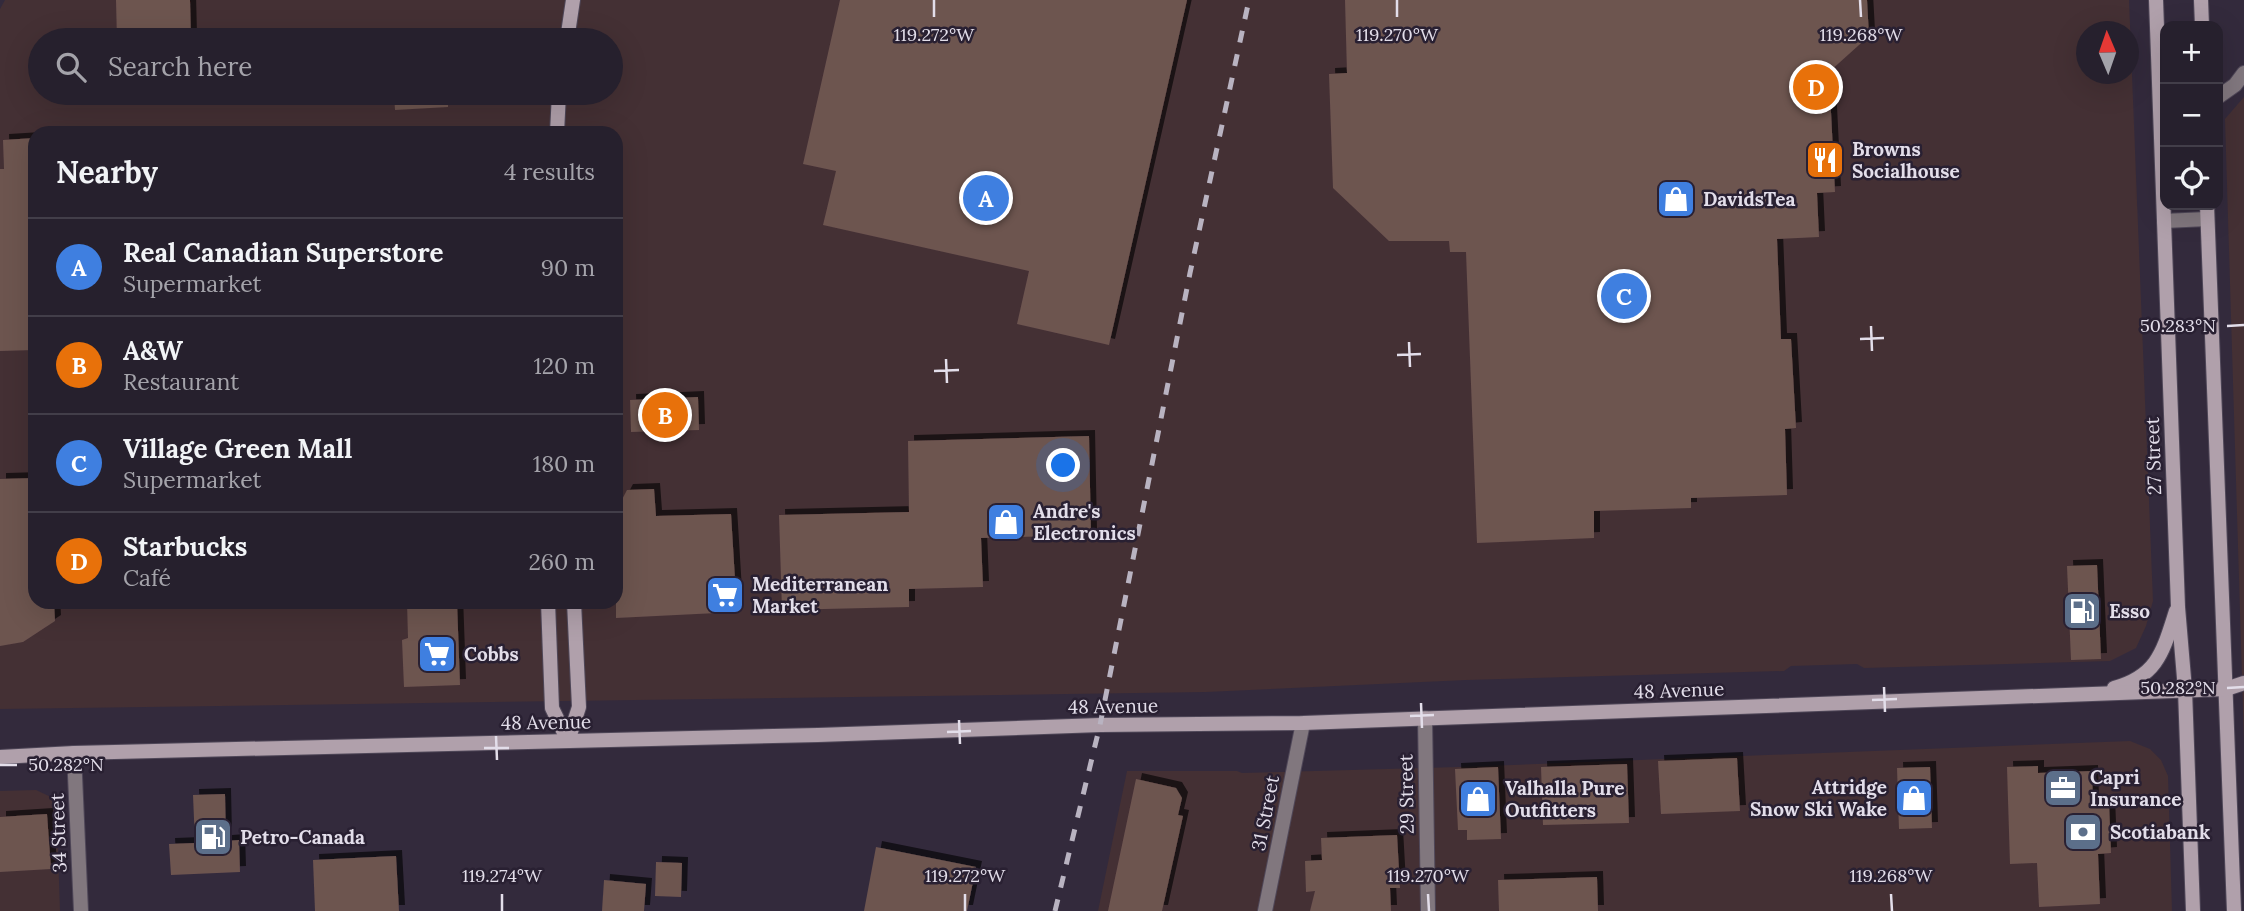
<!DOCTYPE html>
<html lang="en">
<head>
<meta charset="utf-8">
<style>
  :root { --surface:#26202d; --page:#322d39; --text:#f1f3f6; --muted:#a4a3aa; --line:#423e49; --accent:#d93025 }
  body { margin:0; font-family:Lora,serif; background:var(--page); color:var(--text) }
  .controls { position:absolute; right:21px; top:21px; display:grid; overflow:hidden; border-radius:14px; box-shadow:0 7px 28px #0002 }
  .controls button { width:63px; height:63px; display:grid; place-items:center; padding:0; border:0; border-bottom:2px solid var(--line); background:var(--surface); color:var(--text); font:35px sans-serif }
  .compass { position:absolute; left:2076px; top:21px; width:63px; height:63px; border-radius:50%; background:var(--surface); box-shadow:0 7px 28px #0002; rotate:358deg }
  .you { position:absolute; left:1064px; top:466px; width:24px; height:24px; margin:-18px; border:5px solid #fff; border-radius:50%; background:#1a73e8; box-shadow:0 0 0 10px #1a73e833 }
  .badge { display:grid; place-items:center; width:46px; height:46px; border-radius:50%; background:var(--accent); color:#fff; font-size:23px; font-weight:700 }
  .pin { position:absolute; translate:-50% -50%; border:4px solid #fff; box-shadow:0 2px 7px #0006 }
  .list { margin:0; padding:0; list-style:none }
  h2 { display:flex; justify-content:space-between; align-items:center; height:91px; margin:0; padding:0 28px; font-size:30px }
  h2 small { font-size:23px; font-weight:400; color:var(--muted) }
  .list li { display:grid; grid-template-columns:46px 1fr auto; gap:21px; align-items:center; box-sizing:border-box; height:98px; padding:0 28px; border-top:2px solid var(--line) }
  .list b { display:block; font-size:26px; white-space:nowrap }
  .list p { margin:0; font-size:23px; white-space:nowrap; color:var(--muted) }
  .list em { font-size:23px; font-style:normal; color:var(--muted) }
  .icon { flex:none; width:38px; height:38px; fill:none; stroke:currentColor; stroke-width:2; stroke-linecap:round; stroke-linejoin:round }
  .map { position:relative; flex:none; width:2244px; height:911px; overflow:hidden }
  .search { position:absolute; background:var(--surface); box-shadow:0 7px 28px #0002; left:28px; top:28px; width:595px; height:77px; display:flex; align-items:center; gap:18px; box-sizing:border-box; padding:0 24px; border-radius:38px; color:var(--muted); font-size:26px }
  .panel { position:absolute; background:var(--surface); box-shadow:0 7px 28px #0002; left:28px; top:126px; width:595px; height:483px; border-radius:21px }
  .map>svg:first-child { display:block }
  .commercial { fill:#443034; fill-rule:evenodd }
  .building { fill:#6d5450; filter:url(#shadow) }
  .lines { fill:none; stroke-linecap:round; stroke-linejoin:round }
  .street-casing { stroke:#4f4758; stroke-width:16 }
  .secondary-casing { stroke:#4f4758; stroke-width:16 }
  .street { stroke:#81777e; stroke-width:14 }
  .secondary { stroke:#b0a0ab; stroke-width:14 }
  .rail { stroke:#b9b3c1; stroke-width:5; stroke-dasharray:12 12; stroke-linecap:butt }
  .ticks { fill:none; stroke:#e3deea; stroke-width:2.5 }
  .labels { text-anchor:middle; stroke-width:5; stroke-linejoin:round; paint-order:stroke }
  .poi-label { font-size:19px; font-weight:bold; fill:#e3deea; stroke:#292032; text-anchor:start }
  .street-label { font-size:19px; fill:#e3deea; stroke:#292032 }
  .ticks-label { font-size:18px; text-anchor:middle; fill:#e3deea; stroke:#292032; stroke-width:5; stroke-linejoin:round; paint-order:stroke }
</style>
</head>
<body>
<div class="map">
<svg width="2244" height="911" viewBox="0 0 2244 911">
  <defs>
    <filter id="shadow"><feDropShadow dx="6" dy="-6" stdDeviation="0" flood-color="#0009"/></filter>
  </defs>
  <rect width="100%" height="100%" fill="#332a3c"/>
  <g class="commercial">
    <path d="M5,0H2129L2153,601L2146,626L2136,648L2110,661L1864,668L1857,664L1791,666L1784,671L1466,680L1206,692L0,709V9ZM2086,32H2128V74H2086ZM40,40H611V93H40ZM35,133H616V602H35Z"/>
    <path d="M2244,97V743L2225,119Z"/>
    <path d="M2130,741L2150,749L2161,760L2168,776L2172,911H1098L1127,771H1237L1242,773L1459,767Z"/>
    <path d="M36,790L53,798L57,822L60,911H0V791Z"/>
  </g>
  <g class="building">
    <path d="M116,0H190L191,40H117Z"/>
    <path d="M840,0H1187L1109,345L1017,324L1029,271L823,225L836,171L803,164Z"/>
    <path d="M1345,0H1867L1869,36L1829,72L1835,192L1817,193L1819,237L1777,239L1781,339H1791L1796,428L1785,429L1787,495L1691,498V508L1594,511V538L1477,543L1466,252H1450L1449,241H1389L1333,188L1329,74L1347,73Z"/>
    <path d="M394,93H448V107L395,110Z"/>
    <path d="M35,138V350L0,351V169H4L3,140Z"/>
    <path d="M698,397L699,430L631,432L630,400Z"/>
    <path d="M1089,436L1091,535L981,538L983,587L909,589V607L782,610L779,515L909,512L908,441Z"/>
    <path d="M35,478V602H54L55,621L23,642L0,646V479Z"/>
    <path d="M654,489L656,516L731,514L737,612L616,618V511L627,490Z"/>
    <path d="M2097,565L2101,659L2071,660L2067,566Z"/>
    <path d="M407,602H457L460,685L404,687L402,640L408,638Z"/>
    <path d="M1737,758L1740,811L1661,814L1658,761Z"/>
    <path d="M1627,764L1629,823L1543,825L1541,767Z"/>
    <path d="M2038,766V773L2092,771L2093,804L2109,803L2111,853L2098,854L2100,904L2039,907L2037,863L2010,864L2007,767Z"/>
    <path d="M1498,767L1501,839L1467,840V830H1458L1455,769Z"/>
    <path d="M1930,767L1932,828L1899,829L1897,768Z"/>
    <path d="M1136,779L1176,788L1182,798L1178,815L1183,816L1162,911H1108Z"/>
    <path d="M225,794L226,841L239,840L240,872L171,875L169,844L195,843L193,795Z"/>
    <path d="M47,814L51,869L0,872V817Z"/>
    <path d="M1397,835L1400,888H1390L1391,911H1310L1315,891L1306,892L1305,861L1322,860L1321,838Z"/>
    <path d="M876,847L976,867L967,911H864Z"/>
    <path d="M396,856L399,911H315L313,860Z"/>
    <path d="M656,862L682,863L681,897L655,896Z"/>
    <path d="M1597,877L1598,911H1499L1498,880Z"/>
    <path d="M604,880L646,884L644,911H602Z"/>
  </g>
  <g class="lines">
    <defs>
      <g id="street">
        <path d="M2218,97L2235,85L2244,73"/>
        <path d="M2164,221L2207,219"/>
        <path d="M1425,718L1428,911"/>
        <path d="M74,753L81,911"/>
        <path d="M1265,911L1303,723"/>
      </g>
      <g id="secondary">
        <path d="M2156,0L2178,607L2185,690L2193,911"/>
        <path d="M2201,0L2202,26"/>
        <path d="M567,40L573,0"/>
        <path d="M557,133L559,93"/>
        <path d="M2207,205L2234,911"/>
        <path d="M548,602L552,708L568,741"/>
        <path d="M2114,688C2158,676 2163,651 2176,611"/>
        <path d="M568,741L579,707L574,602"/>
        <path d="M0,757L74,753L818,735L1100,725L1303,723L2226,689L2244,683"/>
      </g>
    </defs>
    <use href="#street" class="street-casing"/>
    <use href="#secondary" class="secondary-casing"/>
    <use href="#street" class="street"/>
    <use href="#secondary" class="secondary"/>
    <path class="rail" d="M1055,911L1100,725L1190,273L1249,0"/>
  </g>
  <path class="ticks" d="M934,0V17M1397,0V17M1860,0L1861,17M1871,326L1872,351M2227,326L2244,325M1860,339L1884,338M1409,342L1410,367M1397,355L1421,354M946,359L947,383M934,371L959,370M1884,687L1885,712M2227,688L2244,687M1872,700L1897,699M1421,703L1422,728M1410,716L1434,715M959,720L960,744M947,732L971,731M496,736L497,760M484,748H509M0,765H17M502,894V911M965,894V911M1428,894L1429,911M1891,894L1892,911"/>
  <defs>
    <symbol id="restaurant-square" viewBox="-11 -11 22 22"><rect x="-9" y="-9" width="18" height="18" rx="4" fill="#e8710a" stroke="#292032"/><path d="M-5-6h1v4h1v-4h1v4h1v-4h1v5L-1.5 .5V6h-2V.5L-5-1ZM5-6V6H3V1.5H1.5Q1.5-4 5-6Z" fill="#fff"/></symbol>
    <symbol id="shop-square" viewBox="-11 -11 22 22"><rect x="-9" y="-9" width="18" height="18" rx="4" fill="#3f7fe0" stroke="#292032"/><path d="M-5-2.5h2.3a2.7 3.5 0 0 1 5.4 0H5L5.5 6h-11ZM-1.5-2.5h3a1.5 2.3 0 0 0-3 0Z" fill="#fff"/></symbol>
    <symbol id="supermarket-square" viewBox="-11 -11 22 22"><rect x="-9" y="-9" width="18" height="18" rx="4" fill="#3f7fe0" stroke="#292032"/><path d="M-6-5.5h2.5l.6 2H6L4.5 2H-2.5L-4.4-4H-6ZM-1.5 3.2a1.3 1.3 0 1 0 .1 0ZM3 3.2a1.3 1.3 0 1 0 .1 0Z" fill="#fff"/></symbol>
    <symbol id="fuel-square" viewBox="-11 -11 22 22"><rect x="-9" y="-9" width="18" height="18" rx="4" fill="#5c6f8a" stroke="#292032"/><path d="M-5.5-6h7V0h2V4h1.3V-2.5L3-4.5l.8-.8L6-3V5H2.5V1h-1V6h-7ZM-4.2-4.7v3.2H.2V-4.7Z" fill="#fff"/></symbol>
    <symbol id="office-square" viewBox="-11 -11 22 22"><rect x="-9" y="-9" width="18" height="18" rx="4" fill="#5c6f8a" stroke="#292032"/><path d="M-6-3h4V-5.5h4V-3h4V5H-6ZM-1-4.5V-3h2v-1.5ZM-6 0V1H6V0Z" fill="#fff"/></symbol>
    <symbol id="bank-square" viewBox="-11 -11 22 22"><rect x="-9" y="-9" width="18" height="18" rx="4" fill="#5c6f8a" stroke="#292032"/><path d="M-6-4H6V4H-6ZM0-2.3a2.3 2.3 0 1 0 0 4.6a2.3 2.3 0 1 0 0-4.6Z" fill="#fff"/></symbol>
  </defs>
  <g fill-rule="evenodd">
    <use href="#restaurant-square" x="1803" y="138" width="44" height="44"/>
    <use href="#shop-square" x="1654" y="177" width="44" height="44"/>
    <use href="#shop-square" x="984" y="500" width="44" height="44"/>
    <use href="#supermarket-square" x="703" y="573" width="44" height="44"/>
    <use href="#fuel-square" x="2060" y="589" width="44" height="44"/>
    <use href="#supermarket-square" x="415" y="632" width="44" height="44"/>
    <use href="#office-square" x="2041" y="766" width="44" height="44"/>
    <use href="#shop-square" x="1892" y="776" width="44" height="44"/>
    <use href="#shop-square" x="1456" y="777" width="44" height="44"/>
    <use href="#bank-square" x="2061" y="810" width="44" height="44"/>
    <use href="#fuel-square" x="191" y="815" width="44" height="44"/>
  </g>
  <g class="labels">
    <g class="poi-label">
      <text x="1852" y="156">Browns<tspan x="1852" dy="22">Socialhouse</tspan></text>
      <text x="1703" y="206">DavidsTea</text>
      <text x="1033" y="518">Andre's<tspan x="1033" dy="22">Electronics</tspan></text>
      <text x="752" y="591">Mediterranean<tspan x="752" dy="22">Market</tspan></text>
      <text x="2109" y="618">Esso</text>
      <text x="464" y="661">Cobbs</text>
      <text x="2090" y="784">Capri<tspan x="2090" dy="22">Insurance</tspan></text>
      <text x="1887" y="794" text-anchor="end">Attridge<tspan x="1887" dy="22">Snow Ski Wake</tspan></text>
      <text x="1505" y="795">Valhalla Pure<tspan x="1505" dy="22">Outfitters</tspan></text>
      <text x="2110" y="839">Scotiabank</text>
      <text x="240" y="844">Petro-Canada</text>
    </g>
    <g class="street-label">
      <text transform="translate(2153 456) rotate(-92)" y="7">27 Street</text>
      <text transform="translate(1679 690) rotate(-2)" y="7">48 Avenue</text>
      <text transform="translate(1113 706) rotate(-1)" y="7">48 Avenue</text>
      <text transform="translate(546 722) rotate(-1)" y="7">48 Avenue</text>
      <text transform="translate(1406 794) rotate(-91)" y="7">29 Street</text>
      <text transform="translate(1265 813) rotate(-79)" y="7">31 Street</text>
      <text transform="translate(58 833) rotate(-92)" y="7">34 Street</text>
    </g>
  </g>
  <g class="ticks-label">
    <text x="934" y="41">119.272°W</text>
    <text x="1397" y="41">119.270°W</text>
    <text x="1861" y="41">119.268°W</text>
    <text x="2178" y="332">50.283°N</text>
    <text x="2178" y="694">50.282°N</text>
    <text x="66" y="771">50.282°N</text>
    <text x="502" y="882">119.274°W</text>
    <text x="965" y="882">119.272°W</text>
    <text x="1428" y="882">119.270°W</text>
    <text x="1891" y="882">119.268°W</text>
  </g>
</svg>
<div class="controls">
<button>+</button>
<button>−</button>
<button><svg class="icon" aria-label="locate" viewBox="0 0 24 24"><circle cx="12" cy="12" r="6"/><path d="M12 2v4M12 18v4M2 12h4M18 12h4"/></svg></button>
</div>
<svg class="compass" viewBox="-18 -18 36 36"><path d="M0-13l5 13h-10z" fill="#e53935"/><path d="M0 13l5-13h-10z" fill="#a4a3aa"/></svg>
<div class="you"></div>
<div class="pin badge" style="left:986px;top:198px;background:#3f7fe0">A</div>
<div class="pin badge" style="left:665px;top:415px;background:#e8710a">B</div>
<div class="pin badge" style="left:1624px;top:296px;background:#3f7fe0">C</div>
<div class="pin badge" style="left:1816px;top:87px;background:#e8710a">D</div>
<div class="search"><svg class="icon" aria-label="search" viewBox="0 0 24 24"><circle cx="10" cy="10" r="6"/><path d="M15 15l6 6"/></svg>Search here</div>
<section class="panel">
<h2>Nearby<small>4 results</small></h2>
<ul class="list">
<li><span class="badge" style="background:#3f7fe0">A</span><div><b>Real Canadian Superstore</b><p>Supermarket</p></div><em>90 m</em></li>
<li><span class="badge" style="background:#e8710a">B</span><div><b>A&amp;W</b><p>Restaurant</p></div><em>120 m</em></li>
<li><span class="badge" style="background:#3f7fe0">C</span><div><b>Village Green Mall</b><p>Supermarket</p></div><em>180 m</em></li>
<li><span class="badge" style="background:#e8710a">D</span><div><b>Starbucks</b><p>Café</p></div><em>260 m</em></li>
</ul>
</section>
</div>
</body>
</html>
